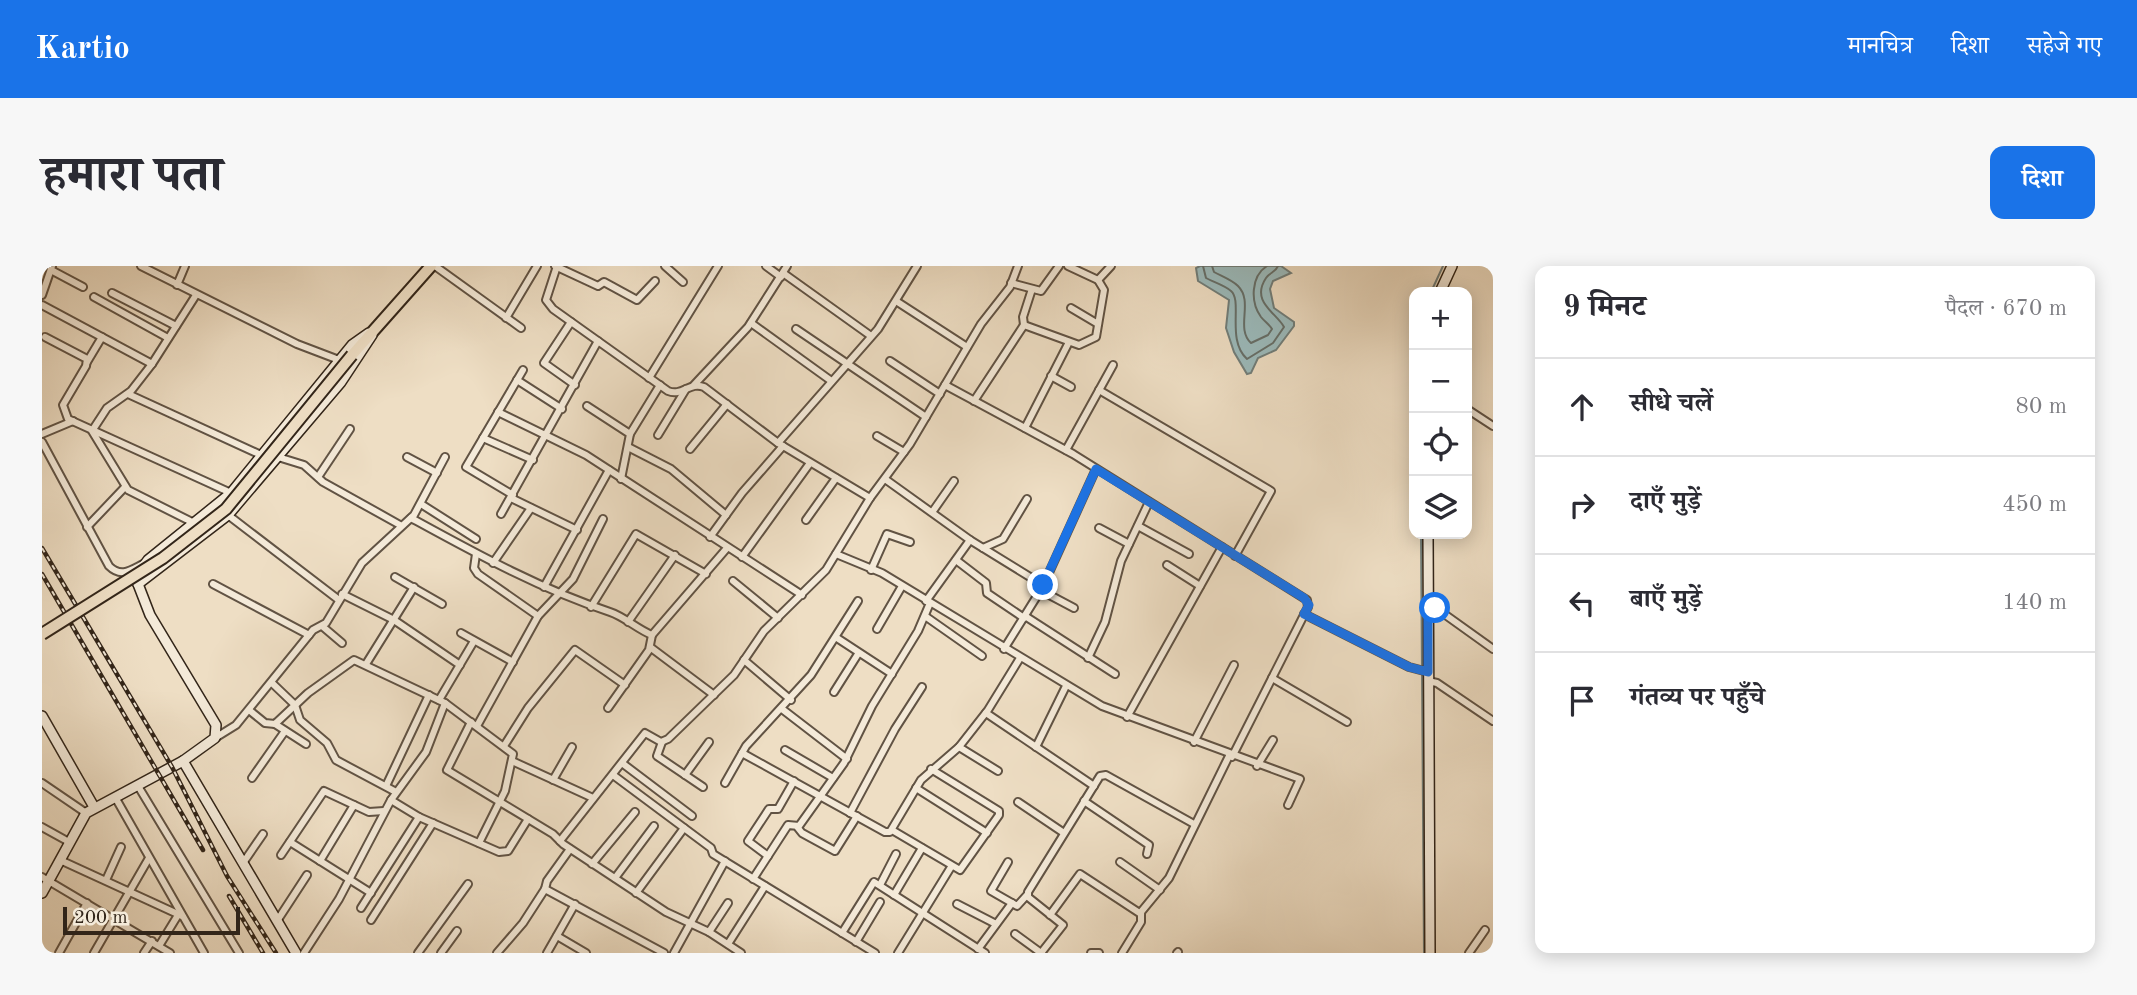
<!DOCTYPE html>
<html lang="hi">
<head>
<meta charset="utf-8">
<style>
  :root { --surface:#fff; --page:#f7f7f7; --text:#2b2b33; --muted:#7c7c81; --line:#e1e1e2; --accent:#1a73e8 }
  body { margin:0; font-family:"Old Standard TT","Noto Serif Devanagari",serif; background:var(--page); color:var(--text) }
  .controls { position:absolute; right:21px; top:21px; display:grid; overflow:hidden; border-radius:14px; box-shadow:0 4px 18px #0003 }
  .controls button { width:63px; height:63px; display:grid; place-items:center; padding:0; border:0; border-bottom:2px solid var(--line); background:var(--surface); color:var(--text); font:35px sans-serif }
  .scale { position:absolute; left:21px; bottom:18px; width:177px; box-sizing:border-box; padding-left:7px; border:4px solid #322519; border-top:0; font-size:19px; line-height:24px; white-space:nowrap; color:#322519; -webkit-text-stroke:5px #f4ead9; paint-order:stroke }
  .stop { position:absolute; width:21px; height:21px; margin:-16px; border:5px solid #1a73e8; border-radius:50%; background:#fff }
  .stop.end { background:#1a73e8; border-color:#fff; box-shadow:0 2px 7px #0008 }
  .list { margin:0; padding:0; list-style:none }
  h2 { display:flex; justify-content:space-between; align-items:center; height:91px; margin:0; padding:0 28px; font-size:30px }
  h2 small { font-size:23px; font-weight:400; color:var(--muted) }
  .list li { display:grid; grid-template-columns:46px 1fr auto; gap:21px; align-items:center; box-sizing:border-box; height:98px; padding:0 28px; border-top:2px solid var(--line) }
  .list b { display:block; font-size:26px; white-space:nowrap }
  .list em { font-size:23px; font-style:normal; color:var(--muted) }
  .icon { flex:none; width:38px; height:38px; fill:none; stroke:currentColor; stroke-width:2; stroke-linecap:round; stroke-linejoin:round }
  .map { position:relative; flex:none; width:1451px; height:687px; overflow:hidden; border-radius:14px }
  header { display:flex; align-items:center; gap:42px; box-sizing:border-box; height:98px; padding:0 35px; background:var(--accent); color:#fff }
  header strong { font-size:33px }
  nav { display:flex; gap:38px; margin-inline-start:auto; font-size:24px }
  .intro { display:flex; align-items:center; justify-content:space-between; box-sizing:border-box; height:168px; padding:0 42px }
  h1 { margin:0; font-size:49px }
  .button { padding:18px 32px; border-radius:14px; background:var(--accent); color:#fff; font-size:24px; font-weight:700 }
  main { display:flex; gap:42px; padding:0 42px }
  aside { flex:1; background:var(--surface); border-radius:14px; box-shadow:0 4px 18px #0003 }
  .map>svg:first-child { display:block }
  .water { fill:#9cbbbc; stroke:#727f7b; stroke-width:2 }
  .lines { fill:none; stroke-linecap:round; stroke-linejoin:round }
  .shore { stroke:#67706a; stroke-width:2 }
  .stream { stroke:#727f7b; stroke-width:2 }
  .street-casing { stroke:#615344; stroke-width:10 }
  .secondary-casing { stroke:#322519; stroke-width:12 }
  .primary-casing { stroke:#322519; stroke-width:14 }
  .street { stroke:#f4ead9; stroke-width:6 }
  .secondary { stroke:#f4ead9; stroke-width:9 }
  .primary { stroke:#eedec4; stroke-width:10 }
  .rail-casing { stroke:#322519; stroke-width:4.5 }
  .rail { stroke:#f4ead9; stroke-width:2; stroke-dasharray:5; stroke-linecap:butt }
  .primary-bridge-casing { stroke:#322519; stroke-width:14; stroke-linecap:butt }
  .primary-bridge { stroke:#eedec4; stroke-width:10 }
  .route { stroke:#1a73e8; stroke-width:9 }
</style>
</head>
<body>
<header>
<strong>Kartio</strong>
<nav><a>मानचित्र</a><a>दिशा</a><a>सहेजे गए</a></nav>
</header>
<div class="intro"><h1>हमारा पता</h1><a class="button">दिशा</a></div>
<main>
<div class="map">
<svg width="1451" height="687" viewBox="0 0 1451 687">
  <rect width="100%" height="100%" fill="#eedec4"/>
  <filter id="stains"><feTurbulence type="fractalNoise" baseFrequency=".00286" numOctaves="4"/><feColorMatrix values="0 0 0 0 .2 0 0 0 0 .09 0 0 0 0 .02 0 0 0 .5 -.17"/></filter>
  <radialGradient id="worn" r=".72"><stop offset=".6" stop-color="#630" stop-opacity="0"/><stop offset="1" stop-color="#630" stop-opacity=".3"/></radialGradient>
  <path class="water" d="M1158,0H1239L1249,7L1231,15L1228,23L1232,42L1252,56V60L1234,84L1216,92L1209,107L1205,108L1192,86L1184,62L1187,34L1156,15L1154,2Z"/>
  <g class="lines">
    <g class="shore">
      <path d="M1161,0L1164,12C1171,16 1182,19 1189,25C1201,35 1184,74 1205,93L1231,77L1242,61C1235,47 1208,36 1224,12C1228,6 1233,7 1236,0"/>
      <path d="M1170,0L1172,6C1179,10 1190,14 1196,20C1212,36 1193,62 1209,77L1226,69L1230,63C1227,58 1223,56 1219,51C1208,36 1209,10 1225,0"/>
    </g>
    <g class="stream">
      <path d="M1389,26L1401,0"/>
      <path d="M1379,268L1382,687"/>
    </g>
    <defs>
      <g id="street">
        <path d="M99,0L255,78L297,94"/>
        <path d="M393,0L479,62"/>
        <path d="M513,0L556,20L562,16L595,34L613,15"/>
        <path d="M515,0L504,34L511,43L626,125C640,131 648,115 662,121L736,177L828,232"/>
        <path d="M623,0L641,16"/>
        <path d="M724,0L739,11"/>
        <path d="M9,4L41,21"/>
        <path d="M741,7L829,70"/>
        <path d="M1056,14L1069,0"/>
        <path d="M969,17L999,25L1017,0"/>
        <path d="M135,19L143,0"/>
        <path d="M70,27L134,60"/>
        <path d="M0,29L10,0"/>
        <path d="M52,31L126,72"/>
        <path d="M854,35L925,81"/>
        <path d="M0,39L110,98"/>
        <path d="M1029,42L1056,58"/>
        <path d="M464,52L495,0"/>
        <path d="M529,56L502,97L533,119"/>
        <path d="M709,57L788,114"/>
        <path d="M982,59L981,51L990,23"/>
        <path d="M754,63L884,151"/>
        <path d="M3,71L45,93L44,100L21,139L26,153L189,227"/>
        <path d="M848,95L898,128"/>
        <path d="M45,96L60,71"/>
        <path d="M1009,110L1029,121"/>
        <path d="M607,112L676,0"/>
        <path d="M475,114L520,143"/>
        <path d="M652,119L706,61L745,0"/>
        <path d="M903,119L1031,188L1265,334L1266,341L1190,491"/>
        <path d="M1057,124L1229,225L1193,290"/>
        <path d="M86,128L219,189"/>
        <path d="M932,135L982,59L1037,79L1054,71L1062,24L1056,14L1026,0"/>
        <path d="M545,140L588,168L579,213"/>
        <path d="M1425,143L1451,160"/>
        <path d="M456,146L544,189L760,329"/>
        <path d="M983,162L1027,76"/>
        <path d="M0,168L31,155"/>
        <path d="M588,168L618,119"/>
        <path d="M616,169L644,123"/>
        <path d="M835,170L862,186"/>
        <path d="M441,172L491,194"/>
        <path d="M0,176L67,300C79,312 89,304 101,298"/>
        <path d="M736,177L836,63L875,0"/>
        <path d="M586,181L629,203L684,249"/>
        <path d="M648,183L685,138"/>
        <path d="M1024,184L1071,99"/>
        <path d="M236,191L262,199L281,216L358,259"/>
        <path d="M365,191L395,207"/>
        <path d="M276,211L308,163"/>
        <path d="M843,213L928,274L1001,319"/>
        <path d="M471,229L424,201L481,104"/>
        <path d="M469,232L535,264"/>
        <path d="M379,238L434,273"/>
        <path d="M891,245L912,215"/>
        <path d="M459,248L556,75"/>
        <path d="M186,249L297,334"/>
        <path d="M369,252C433,287 498,323 568,346C583,351 595,363 610,369L685,282"/>
        <path d="M764,254L794,212"/>
        <path d="M152,257L86,224L50,165L65,142L89,125L110,98L154,29"/>
        <path d="M1096,260L1147,288"/>
        <path d="M45,261L83,221"/>
        <path d="M1057,262L1087,278"/>
        <path d="M668,271L700,227L741,180"/>
        <path d="M941,282L961,273L985,233"/>
        <path d="M434,288L432,302L436,308L496,350"/>
        <path d="M794,288L840,307L1060,440L1258,513L1246,539"/>
        <path d="M700,291L768,197"/>
        <path d="M914,294L944,317L945,327L982,352"/>
        <path d="M451,297L489,242"/>
        <path d="M1125,299L1158,320"/>
        <path d="M829,304L845,268L868,276"/>
        <path d="M353,311L400,338"/>
        <path d="M691,315L736,352"/>
        <path d="M171,318L267,369"/>
        <path d="M502,321L567,204"/>
        <path d="M998,324L1032,342"/>
        <path d="M300,328L352,354L418,399"/>
        <path d="M884,335L928,274"/>
        <path d="M549,341L594,268L664,308"/>
        <path d="M1386,341L1398,345L1451,383"/>
        <path d="M1262,348L1367,401L1386,406"/>
        <path d="M883,350L940,390"/>
        <path d="M983,350L1073,408"/>
        <path d="M586,356L633,289"/>
        <path d="M280,360L300,377"/>
        <path d="M835,363L860,320"/>
        <path d="M419,367L471,396"/>
        <path d="M795,372L850,408"/>
        <path d="M608,381L672,429"/>
        <path d="M962,383L1000,322L1054,203"/>
        <path d="M1046,392L1063,356L1079,295L1107,236"/>
        <path d="M702,394L749,434"/>
        <path d="M324,398L372,321"/>
        <path d="M1230,412L1305,456"/>
        <path d="M1386,415L1395,417L1451,455"/>
        <path d="M230,417L253,439L258,454L285,477L294,494L354,526"/>
        <path d="M792,426L816,388"/>
        <path d="M397,434L432,375"/>
        <path d="M566,442L607,384L610,369"/>
        <path d="M740,443L805,493"/>
        <path d="M207,444L223,457L233,458L266,427L312,394L403,437L471,488L463,525L437,577"/>
        <path d="M944,447L1052,520"/>
        <path d="M1085,451L1180,281"/>
        <path d="M429,456L405,504L511,568L521,578L624,646L667,666L699,687"/>
        <path d="M233,458L264,478"/>
        <path d="M435,460L496,350L531,313L561,253"/>
        <path d="M173,472L194,459L271,364L284,357L320,297L372,249L403,191"/>
        <path d="M620,476L615,490L661,521"/>
        <path d="M1152,476L1192,399"/>
        <path d="M462,480L486,442L533,384L583,419"/>
        <path d="M917,481L956,505"/>
        <path d="M994,481L1024,420"/>
        <path d="M743,484L791,512"/>
        <path d="M700,487L843,566H848L879,514L917,481L946,444L978,392"/>
        <path d="M470,495L551,532"/>
        <path d="M580,497L650,550"/>
        <path d="M1215,500L1231,474"/>
        <path d="M571,509L669,582L671,588L833,687"/>
        <path d="M643,509L667,476"/>
        <path d="M210,512L243,465"/>
        <path d="M511,514L530,481"/>
        <path d="M0,517L44,547"/>
        <path d="M683,517L704,480L769,409L816,335"/>
        <path d="M96,520L197,687"/>
        <path d="M344,520L387,429"/>
        <path d="M874,522L945,567"/>
        <path d="M73,531L162,687"/>
        <path d="M349,534L377,551L457,586L466,585L486,553"/>
        <path d="M1042,535L1107,579L1105,588"/>
        <path d="M976,536L1022,567"/>
        <path d="M808,547L853,463L880,421"/>
        <path d="M0,561L27,576"/>
        <path d="M756,562L760,567L793,585L815,550"/>
        <path d="M850,564L918,604L957,549V545L889,503"/>
        <path d="M518,575L603,467L619,476L626,473L692,409L722,365L784,304L828,232L868,178L939,58L968,21L976,0"/>
        <path d="M248,576L329,627"/>
        <path d="M239,589L282,525L327,546L342,545"/>
        <path d="M726,590L706,575L727,543H736L752,515"/>
        <path d="M18,594L140,650"/>
        <path d="M278,595L312,539"/>
        <path d="M966,596L949,625L975,640L985,629"/>
        <path d="M1078,596L1118,624"/>
        <path d="M201,597L221,568"/>
        <path d="M550,598L593,546"/>
        <path d="M0,611L128,687"/>
        <path d="M573,612L612,560"/>
        <path d="M711,613L746,559L757,560L802,497L830,440L876,365L888,337"/>
        <path d="M64,614L79,581"/>
        <path d="M838,619L854,588"/>
        <path d="M503,623L505,615L528,583"/>
        <path d="M594,627L642,562"/>
        <path d="M852,629L880,582"/>
        <path d="M915,638L954,658"/>
        <path d="M319,642L377,551"/>
        <path d="M1008,649L1038,608L1099,648"/>
        <path d="M329,654L391,557"/>
        <path d="M235,655L265,609"/>
        <path d="M667,666L686,637"/>
        <path d="M800,667L832,616L943,687"/>
        <path d="M973,668L999,687"/>
        <path d="M515,670L544,687"/>
        <path d="M814,676L838,636"/>
        <path d="M686,678L723,620"/>
        <path d="M117,680L136,649"/>
        <path d="M936,683L970,637"/>
        <path d="M17,687L45,637"/>
        <path d="M52,687L107,592"/>
        <path d="M102,687L110,675"/>
        <path d="M262,687L297,633L349,534L384,486L403,437"/>
        <path d="M376,687L426,618"/>
        <path d="M399,687L415,665"/>
        <path d="M455,687L481,657L503,623L622,687"/>
        <path d="M505,687L533,638"/>
        <path d="M632,687L683,595"/>
        <path d="M856,687L909,601"/>
        <path d="M999,687L1021,659L986,631V626L1058,510L1064,509L1152,558"/>
        <path d="M1049,687H1057"/>
        <path d="M1080,687L1099,656V646L1127,612L1187,490"/>
        <path d="M1135,687L1136,686"/>
        <path d="M1427,687L1443,664"/>
      </g>
      <g id="secondary">
        <path d="M1398,26L1410,0"/>
        <path d="M1386,268L1388,687"/>
        <path d="M96,318L186,249L299,116L330,69"/>
        <path d="M0,450L52,541"/>
        <path d="M141,495L254,687"/>
        <path d="M0,627L44,547L141,495L173,472L174,459L108,349L96,318L100,302L106,294L189,227L310,79L327,67"/>
      </g>
      <path id="primary" d="M310,89L389,0"/>
    </defs>
    <use href="#street" class="street-casing"/>
    <use href="#secondary" class="secondary-casing"/>
    <use href="#primary" class="primary-casing"/>
    <use href="#street" class="street"/>
    <use href="#secondary" class="secondary"/>
    <use href="#primary" class="primary"/>
    <defs>
      <g id="rail">
        <path d="M0,282L130,501L185,610L234,687"/>
        <path d="M0,308L161,584"/>
        <path d="M187,630L221,687"/>
      </g>
    </defs>
    <use href="#rail" class="rail-casing"/>
    <use href="#rail" class="rail"/>
    <defs>
      <path id="primary-bridge" d="M0,368L121,292L184,243L310,89"/>
    </defs>
    <use href="#primary-bridge" class="primary-bridge-casing"/>
    <use href="#primary-bridge" class="primary-bridge"/>
  </g>
  <g class="lines">
    <path class="route" d="M1001,319L1054,203L1262,332L1267,339L1262,348L1367,401L1386,406V341L1393,342"/>
  </g>
  <rect width="100%" height="100%" filter="url(#stains)"/>
  <rect width="100%" height="100%" fill="url(#worn)"/>
</svg>
<div class="controls">
<button>+</button>
<button>−</button>
<button><svg class="icon" aria-label="locate" viewBox="0 0 24 24"><circle cx="12" cy="12" r="6"/><path d="M12 2v4M12 18v4M2 12h4M18 12h4"/></svg></button>
<button><svg class="icon" aria-label="layers" viewBox="0 0 24 24"><path d="M12 4l9 5-9 5-9-5zM3 14l9 5 9-5"/></svg></button>
</div>
<div class="scale">200 m</div>
<div class="stop" style="left:1393px;top:342px"></div>
<div class="stop end" style="left:1001px;top:319px"></div>
</div>
<aside>
<h2>9 मिनट<small>पैदल · 670 m</small></h2>
<ul class="list">
<li><svg class="icon" aria-label="ahead" viewBox="0 0 24 24"><path d="M12 20V5M6 11l6-6 6 6"/></svg><div><b>सीधे चलें</b></div><em>80 m</em></li>
<li><svg class="icon" aria-label="right" viewBox="0 0 24 24"><path d="M7 20v-9h11M14 6l5 5-5 5"/></svg><div><b>दाएँ मुड़ें</b></div><em>450 m</em></li>
<li><svg class="icon" aria-label="left" viewBox="0 0 24 24"><path d="M17 20v-9H6M10 6l-5 5 5 5"/></svg><div><b>बाएँ मुड़ें</b></div><em>140 m</em></li>
<li><svg class="icon" aria-label="arrive" viewBox="0 0 24 24"><path d="M6 21V4h12l-3 4 3 4H6"/></svg><div><b>गंतव्य पर पहुँचे</b></div></li>
</ul>
</aside>
</main>
</body>
</html>
